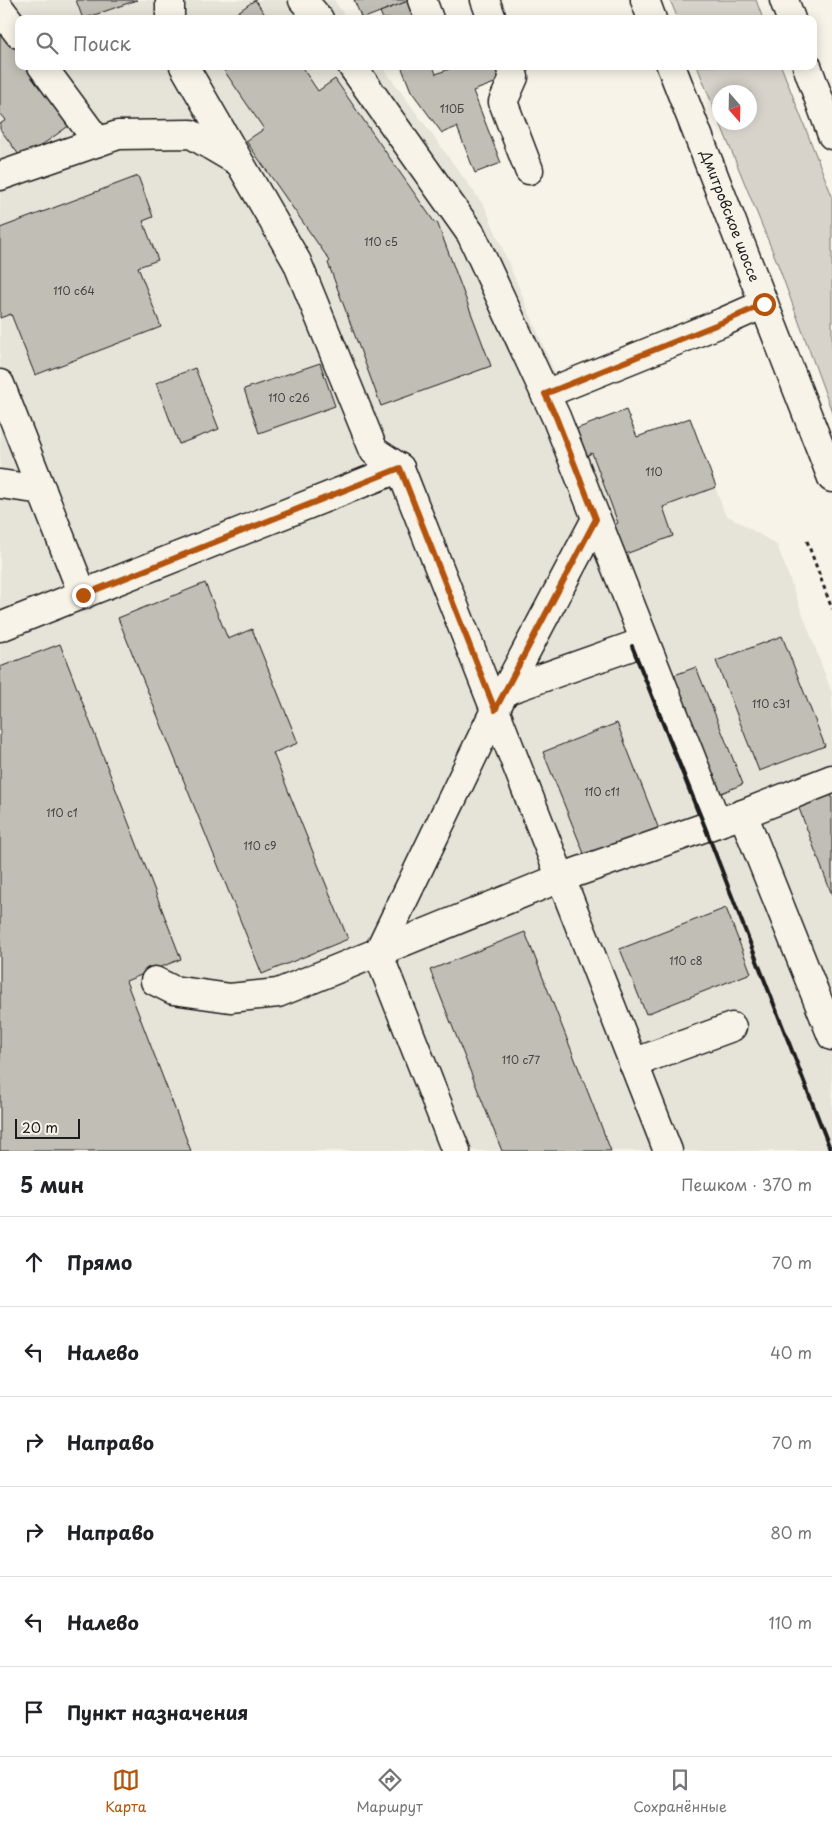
<!DOCTYPE html>
<html lang="ru">
<head>
<meta charset="utf-8">
<style>
  :root { --surface:#fff; --page:#f6f6f6; --text:#202124; --muted:#757577; --line:#e0e0e0; --accent:#b45309 }
  body { margin:0; font-family:"Playpen Sans",sans-serif; background:var(--page); color:var(--text) }
  .compass { position:absolute; left:712px; top:85px; width:45px; height:45px; border-radius:50%; background:var(--surface); box-shadow:0 2px 12px #0003; rotate:160deg }
  .scale { position:absolute; left:15px; bottom:12px; width:65px; box-sizing:border-box; padding-left:5px; border:2px solid #1c1c1c; border-top:0; font-size:14px; line-height:18px; white-space:nowrap; color:#1c1c1c; -webkit-text-stroke:4px #f7f3e8; paint-order:stroke }
  .stop { position:absolute; width:15px; height:15px; margin:-11px; border:4px solid #b45309; border-radius:50%; background:#fff }
  .stop.end { background:#b45309; border-color:#fff; box-shadow:0 1px 5px #0008 }
  .list { margin:0; padding:0; list-style:none }
  h2 { display:flex; justify-content:space-between; align-items:center; height:65px; margin:0; padding:0 20px; font-size:21px }
  h2 small { font-size:16px; font-weight:400; color:var(--muted) }
  .list li { display:grid; grid-template-columns:32px 1fr auto; gap:15px; align-items:center; box-sizing:border-box; height:90px; padding:0 20px; border-top:1px solid var(--line) }
  .list b { display:block; font-size:19px; white-space:nowrap }
  .list em { font-size:16px; font-style:normal; color:var(--muted) }
  .icon { flex:none; width:28px; height:28px; fill:none; stroke:currentColor; stroke-width:2; stroke-linecap:round; stroke-linejoin:round }
  .map { position:relative; flex:none; width:832px; height:1151px; overflow:hidden }
  .search { position:absolute; background:var(--surface); box-shadow:0 2px 12px #0003; left:15px; right:15px; top:15px; height:55px; display:flex; align-items:center; gap:12px; box-sizing:border-box; padding:0 18px; border-radius:10px; color:var(--muted); font-size:19px }
  .sheet { height:605px; background:var(--surface) }
  nav { display:flex; justify-content:space-around; align-items:center; box-sizing:border-box; height:70px; border-top:1px solid var(--line); background:var(--surface); font-size:14px; color:var(--muted) }
  nav a { display:grid; justify-items:center; gap:2px }
  nav .on { color:var(--accent) }
  .map>svg:first-child { display:block }
  .built { fill:#e6e3d9 }
  .green { fill:#d7d3cb; stroke:#7a7874 }
  .building { fill:#c0beb5; stroke:#1c1c1c }
  .lines { fill:none; stroke-linecap:round; stroke-linejoin:round }
  .minor-casing { stroke:#1c1c1c; stroke-width:31 }
  .major-casing { stroke:#1c1c1c; stroke-width:31 }
  .path { stroke:#1c1c1c; stroke-width:3; stroke-dasharray:4 4; stroke-linecap:butt }
  .minor { stroke:#f7f3e8; stroke-width:28 }
  .major { stroke:#f7f3e8; stroke-width:28 }
  .rail { stroke:#1c1c1c; stroke-width:4 }
  .route { stroke:#b45309; stroke-width:6 }
  .labels { text-anchor:middle; stroke-width:5; stroke-linejoin:round; paint-order:stroke }
  .number-label { font-size:11px; fill:#454442 }
  .street-label { font-size:14px; fill:#1c1c1c; stroke:#f7f3e8 }
</style>
</head>
<body>
<div class="map">
<svg width="832" height="1151" viewBox="0 0 832 1151">
  <rect width="100%" height="100%" fill="#f7f3e8"/>
  <filter id="ink" filterUnits="userSpaceOnUse"><feTurbulence type="fractalNoise" baseFrequency=".02" numOctaves="2"/><feDisplacementMap in="SourceGraphic" scale="10" xChannelSelector="R" yChannelSelector="G"/><feConvolveMatrix kernelMatrix="1 2 1 2 8 2 1 2 1" color-interpolation-filters="sRGB"/></filter>
  <g filter="url(#ink)">
    <path class="built" d="M0,0H334L347,19H19V66H382L485,207L561,388L576,429L626,410L637,437L690,418L725,514L777,545L832,693V1151H0Z"/>
    <g class="green">
      <path d="M670,0H756L763,19H678Z"/>
      <path d="M697,66H781L832,196V412L777,262L720,123L750,122V92H720L719,121Z"/>
    </g>
    <g class="building">
      <path d="M76,0H137L83,19Z"/>
      <path d="M255,0L268,19H228Z"/>
      <path d="M354,0H407L408,1L362,19Z"/>
      <path d="M408,1L414,19H383L380,12Z"/>
      <path d="M0,27L19,53V66H28L70,125L22,159L0,129V124L6,120L0,113Z"/>
      <path d="M221,66H301L318,91L335,79L435,223L437,222L491,366L381,406L328,263L330,261L246,141L264,129Z"/>
      <path d="M401,66H433L436,74L457,66H504L508,78L473,91L501,163L475,173L457,127L442,133L411,91Z"/>
      <path d="M138,176L153,217L143,221L158,260L138,267L161,327L35,375L11,314L0,318V228Z"/>
      <path d="M320,363L335,406L259,433L244,389Z"/>
      <path d="M195,368L219,429L179,444L156,383Z"/>
      <path d="M626,410L637,437L690,418L716,487L663,507L673,536L623,555L612,526L618,523L592,453L586,456L576,429Z"/>
      <path d="M205,583L228,639L252,629L298,743L273,753L348,939L262,974L118,618Z"/>
      <path d="M782,636L825,746L759,771L716,661Z"/>
      <path d="M60,644L181,959L126,981L191,1151H0V667Z"/>
      <path d="M696,667L743,784L719,794L672,676Z"/>
      <path d="M617,723L660,832L587,861L543,752Z"/>
      <path d="M832,790V895L797,803Z"/>
      <path d="M726,908L751,973L646,1014L620,949Z"/>
      <path d="M525,932L611,1151H502L430,970Z"/>
    </g>
    <g class="lines">
      <defs>
        <g id="minor">
          <path d="M170,0V19"/>
          <path d="M303,0L319,19"/>
          <path d="M422,0L429,19"/>
          <path d="M485,0L492,19"/>
          <path d="M0,9L19,34"/>
          <path d="M42,66L98,142"/>
          <path d="M184,66L297,262L374,451L400,468L668,1151"/>
          <path d="M352,66L471,234L556,417L717,823L743,814L832,1036"/>
          <path d="M510,66L514,77L503,102L529,170"/>
          <path d="M0,176L118,135L191,134L237,161"/>
          <path d="M0,384L83,595"/>
          <path d="M545,394L723,322L764,304"/>
          <path d="M0,484L42,490"/>
          <path d="M0,627L400,468"/>
          <path d="M505,691L632,646L644,640"/>
          <path d="M743,814L832,779"/>
          <path d="M155,981L173,990L230,998L278,993L560,878L717,823"/>
          <path d="M633,1063L732,1027"/>
          <path d="M456,1151L378,953L495,710L596,519"/>
        </g>
        <g id="major">
          <path d="M645,0L652,19"/>
          <path d="M784,0L791,19"/>
          <path d="M671,66L832,478"/>
          <path d="M807,66L832,135"/>
        </g>
      </defs>
      <use href="#minor" class="minor-casing"/>
      <use href="#major" class="major-casing"/>
      <path class="path" d="M807,541L832,609"/>
      <use href="#minor" class="minor"/>
      <use href="#major" class="major"/>
      <path class="rail" d="M632,646L705,827L831,1151"/>
    </g>
  </g>
  <g class="lines" filter="url(#ink)">
    <path class="route" d="M83,595L400,468L495,710L596,519L556,417L545,394L723,322L764,304"/>
  </g>
  <g class="labels">
    <g class="number-label">
      <text x="452" y="113">110Б</text>
      <text x="381" y="246">110 с5</text>
      <text x="74" y="295">110 с64</text>
      <text x="289" y="402">110 с26</text>
      <text x="654" y="476">110</text>
      <text x="771" y="708">110 с31</text>
      <text x="602" y="796">110 с11</text>
      <text x="62" y="817">110 с1</text>
      <text x="260" y="850">110 с9</text>
      <text x="686" y="965">110 с8</text>
      <text x="521" y="1064">110 с77</text>
    </g>
    <g class="street-label">
      <text transform="translate(730 216) rotate(69)" y="5">Дмитровское шоссе</text>
    </g>
  </g>
</svg>
<svg class="compass" viewBox="-18 -18 36 36"><path d="M0-13l5 13h-10z" fill="#e53935"/><path d="M0 13l5-13h-10z" fill="#757577"/></svg>
<div class="scale">20 m</div>
<div class="stop" style="left:764px;top:304px"></div>
<div class="stop end" style="left:83px;top:595px"></div>
<div class="search"><svg class="icon" aria-label="search" viewBox="0 0 24 24"><circle cx="10" cy="10" r="6"/><path d="M15 15l6 6"/></svg>Поиск</div>
</div>
<section class="sheet">
<h2>5 мин<small>Пешком · 370 m</small></h2>
<ul class="list">
<li><svg class="icon" aria-label="ahead" viewBox="0 0 24 24"><path d="M12 20V5M6 11l6-6 6 6"/></svg><div><b>Прямо</b></div><em>70 m</em></li>
<li><svg class="icon" aria-label="left" viewBox="0 0 24 24"><path d="M17 20v-9H6M10 6l-5 5 5 5"/></svg><div><b>Налево</b></div><em>40 m</em></li>
<li><svg class="icon" aria-label="right" viewBox="0 0 24 24"><path d="M7 20v-9h11M14 6l5 5-5 5"/></svg><div><b>Направо</b></div><em>70 m</em></li>
<li><svg class="icon" aria-label="right" viewBox="0 0 24 24"><path d="M7 20v-9h11M14 6l5 5-5 5"/></svg><div><b>Направо</b></div><em>80 m</em></li>
<li><svg class="icon" aria-label="left" viewBox="0 0 24 24"><path d="M17 20v-9H6M10 6l-5 5 5 5"/></svg><div><b>Налево</b></div><em>110 m</em></li>
<li><svg class="icon" aria-label="arrive" viewBox="0 0 24 24"><path d="M6 21V4h12l-3 4 3 4H6"/></svg><div><b>Пункт назначения</b></div></li>
</ul>
</section>
<nav>
<a class="on"><svg class="icon" aria-label="map" viewBox="0 0 24 24"><path d="M3 6l6-2 6 2 6-2v14l-6 2-6-2-6 2zM9 4v14M15 6v14"/></svg>Карта</a>
<a><svg class="icon" aria-label="directions" viewBox="0 0 24 24"><path d="M12 3l9 9-9 9-9-9zM9 14v-3h6M13 9l2 2-2 2"/></svg>Маршрут</a>
<a><svg class="icon" aria-label="saved" viewBox="0 0 24 24"><path d="M7 4h10v16l-5-4-5 4z"/></svg>Сохранённые</a>
</nav>
</body>
</html>
